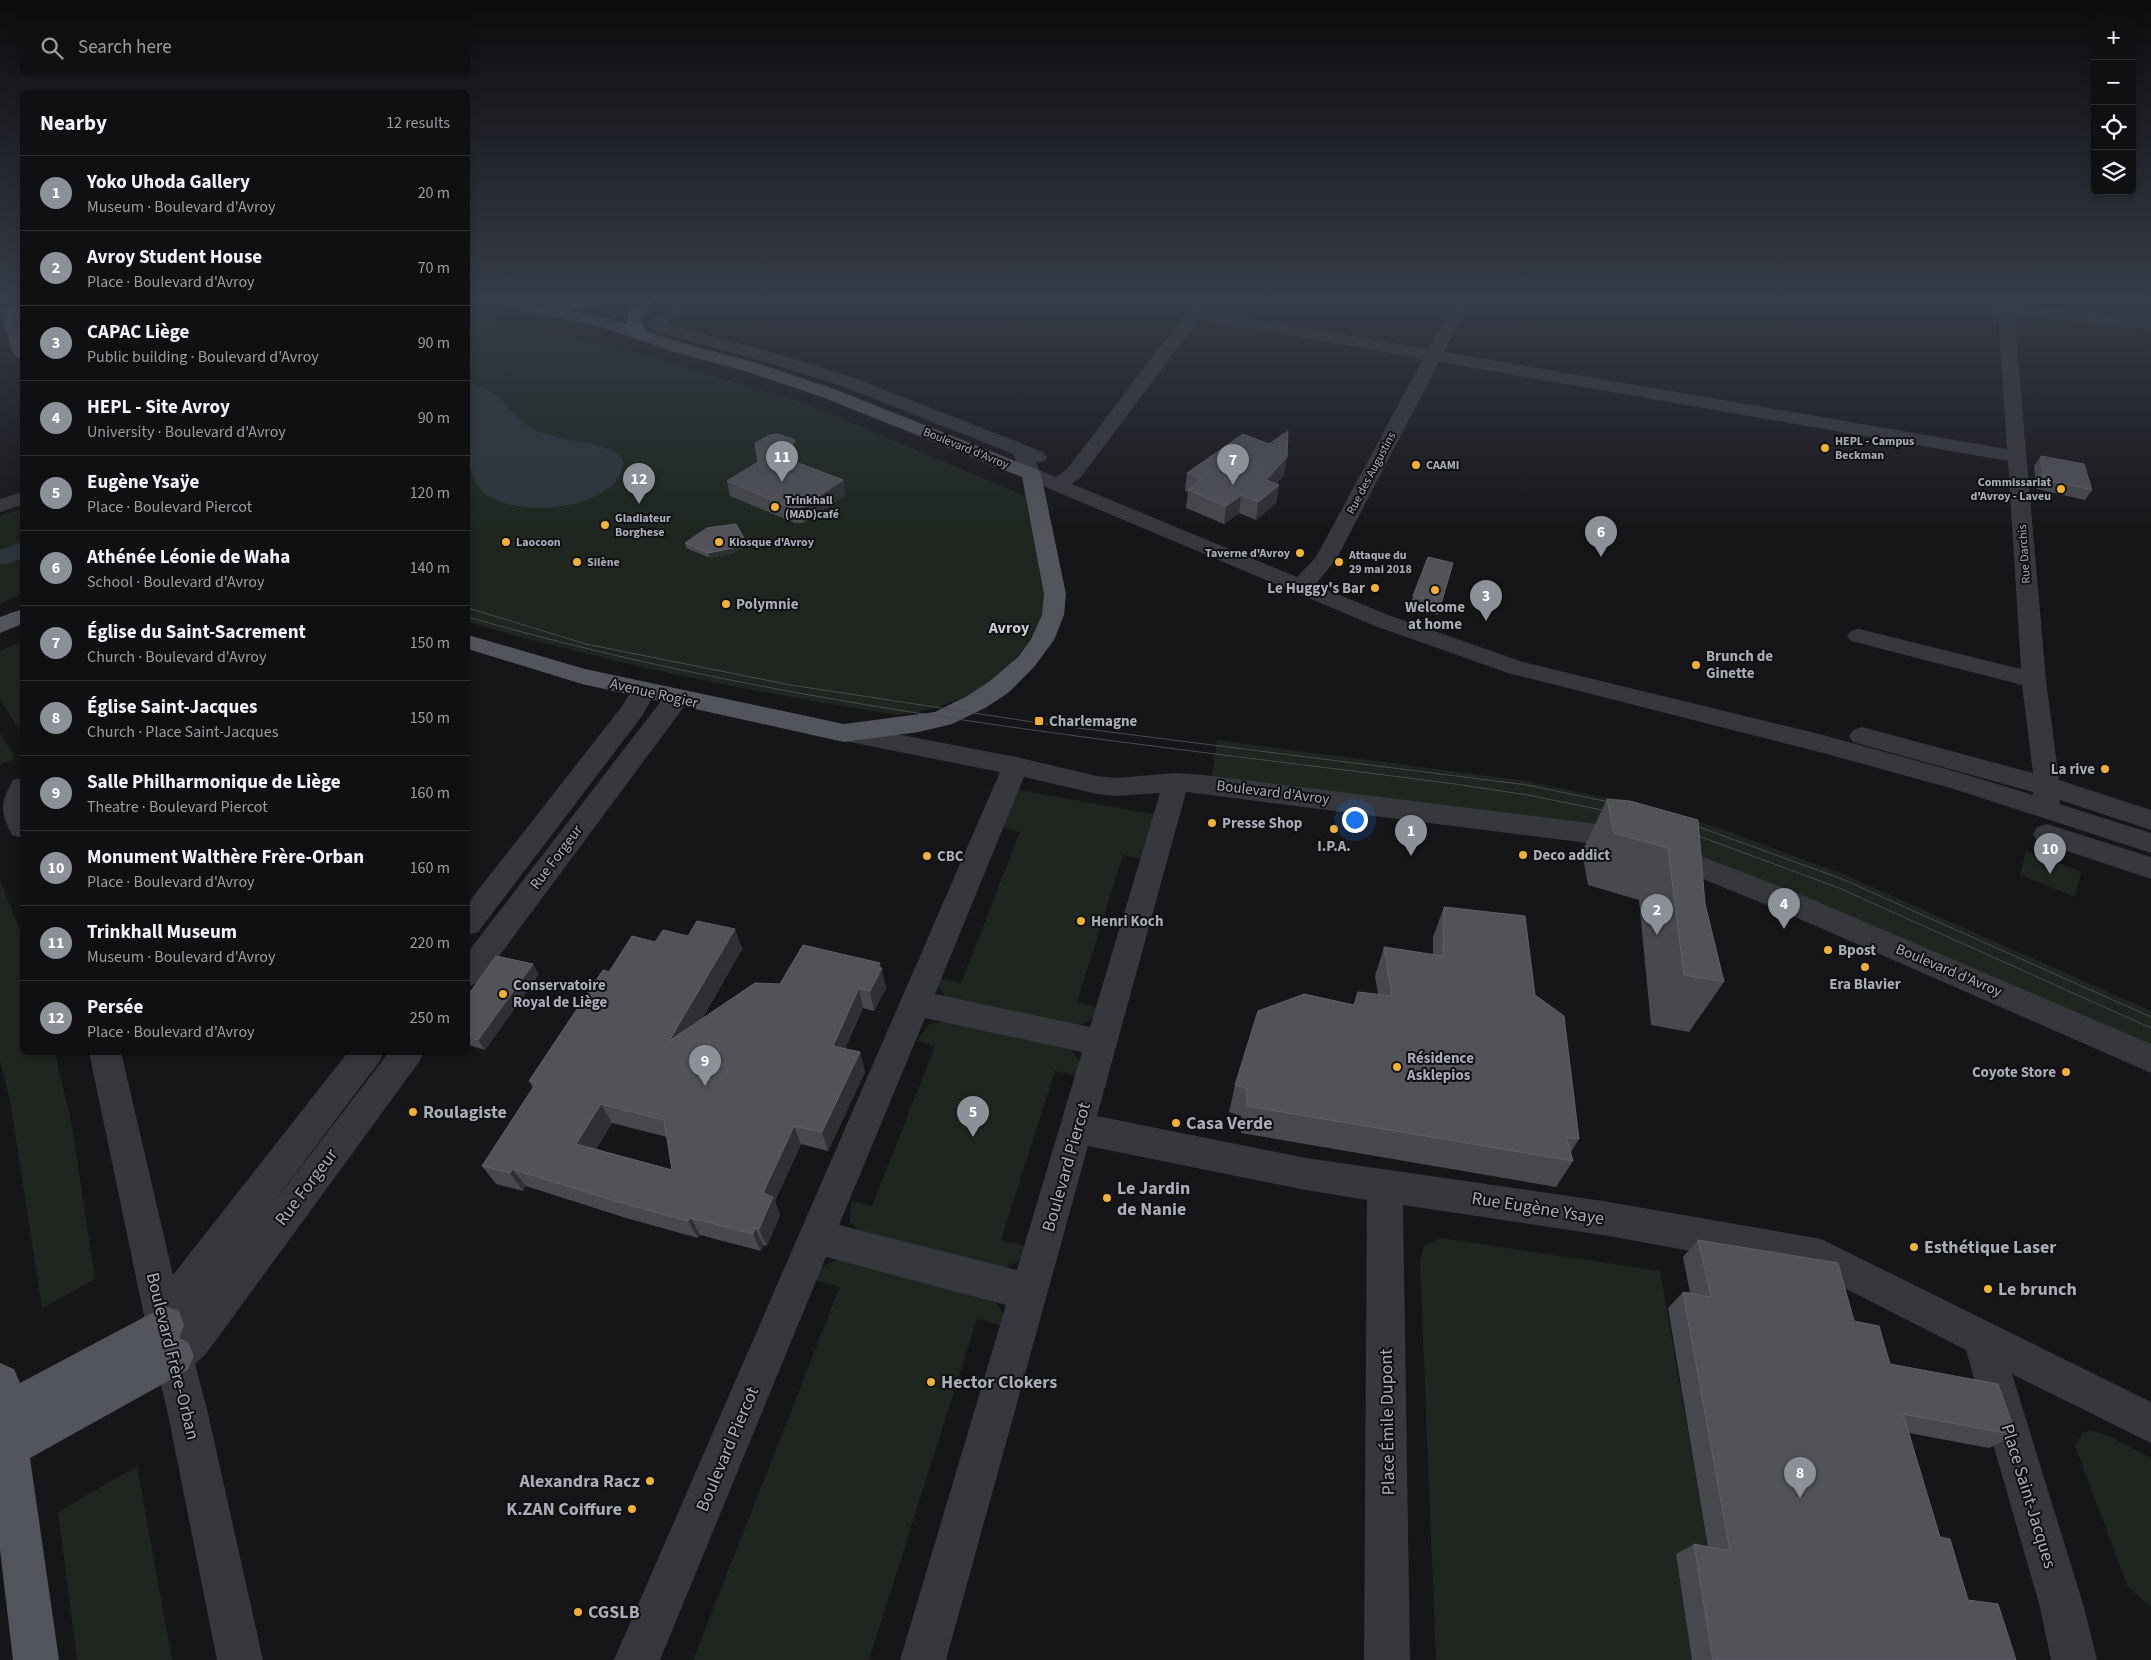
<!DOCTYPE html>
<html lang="en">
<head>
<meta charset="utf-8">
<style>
  :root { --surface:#101012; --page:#1e1e20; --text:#f1f3f6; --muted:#9c9d9f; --line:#303032; --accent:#8c9099 }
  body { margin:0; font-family:"Source Sans 3",sans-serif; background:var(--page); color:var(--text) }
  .controls { position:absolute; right:15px; top:15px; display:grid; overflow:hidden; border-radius:8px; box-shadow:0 2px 8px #0003 }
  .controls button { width:45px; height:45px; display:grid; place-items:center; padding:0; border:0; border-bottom:1px solid var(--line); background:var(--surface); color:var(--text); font:25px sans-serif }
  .you { position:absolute; left:1354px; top:819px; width:18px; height:18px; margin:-12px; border:4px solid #fff; border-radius:50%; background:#1a73e8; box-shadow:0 0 0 8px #1a73e833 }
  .badge { display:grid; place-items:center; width:32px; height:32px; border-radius:50%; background:var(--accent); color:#fff; font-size:16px; font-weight:700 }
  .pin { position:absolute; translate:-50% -41px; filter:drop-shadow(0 1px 2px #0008) }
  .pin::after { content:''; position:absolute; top:26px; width:18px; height:15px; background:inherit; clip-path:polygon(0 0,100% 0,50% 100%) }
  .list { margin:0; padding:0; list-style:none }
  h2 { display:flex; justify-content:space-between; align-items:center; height:65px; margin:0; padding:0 20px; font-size:21px }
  h2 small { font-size:16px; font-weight:400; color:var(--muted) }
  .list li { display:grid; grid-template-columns:32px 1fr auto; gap:15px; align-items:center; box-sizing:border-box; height:75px; padding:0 20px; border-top:1px solid var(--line) }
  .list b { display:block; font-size:19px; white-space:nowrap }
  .list p { margin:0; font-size:16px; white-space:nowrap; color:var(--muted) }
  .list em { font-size:16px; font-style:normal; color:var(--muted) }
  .icon { flex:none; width:28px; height:28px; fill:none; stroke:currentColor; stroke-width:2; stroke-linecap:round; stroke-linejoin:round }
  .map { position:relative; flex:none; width:2151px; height:1660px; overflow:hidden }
  .search { position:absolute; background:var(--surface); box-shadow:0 2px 8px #0003; left:20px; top:20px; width:450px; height:55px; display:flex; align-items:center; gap:12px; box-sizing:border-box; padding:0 18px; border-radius:8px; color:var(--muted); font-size:19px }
  .panel { position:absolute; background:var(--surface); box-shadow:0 2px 8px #0003; left:20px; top:90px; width:450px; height:965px; border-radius:8px }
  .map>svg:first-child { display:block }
  .green { fill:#1e261f }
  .water { fill:#2c353c }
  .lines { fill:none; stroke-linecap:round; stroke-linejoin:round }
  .minor { fill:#37383d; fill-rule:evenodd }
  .major { fill:#53555c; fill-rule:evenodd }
  .highway { fill:#63666e; fill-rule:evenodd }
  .tram { stroke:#4a4c52; stroke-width:1 }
  .wall { fill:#47494d; fill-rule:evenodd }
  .shaded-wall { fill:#2f3033 }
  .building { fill:#525359; stroke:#5f6168; fill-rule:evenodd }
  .poi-dot { fill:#f2b134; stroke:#111113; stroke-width:2 }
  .labels { text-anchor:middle; stroke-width:4; stroke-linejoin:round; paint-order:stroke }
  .far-poi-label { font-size:12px; font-weight:bold; fill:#a8adb8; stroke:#111113; text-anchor:start }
  .far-street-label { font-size:12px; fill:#a8adb8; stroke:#111113 }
  .poi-label { font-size:15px; font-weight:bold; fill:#a8adb8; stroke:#111113; text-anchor:start }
  .street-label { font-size:15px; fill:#a8adb8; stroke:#111113 }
  .neighbourhood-label { font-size:16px; font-weight:bold; fill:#c9ccd4; stroke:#111113 }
  .near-poi-label { font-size:18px; font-weight:bold; fill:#a8adb8; stroke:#111113; text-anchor:start }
  .near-street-label { font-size:18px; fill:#a8adb8; stroke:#111113 }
</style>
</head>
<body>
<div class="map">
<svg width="2151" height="1660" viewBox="0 0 2151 1660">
  <rect width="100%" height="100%" fill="#161618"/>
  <g class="green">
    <path d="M468,314L646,356L805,403L1025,496C1029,519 1034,541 1039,563C1042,573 1047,586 1046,596C1045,609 1040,620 1034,632C1007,682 952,710 897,715C752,692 609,664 468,622Z"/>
    <path d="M22,508V594L0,604V516Z"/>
    <path d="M22,641V733L0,700V651Z"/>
    <path d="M0,734L16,758L0,765Z"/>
    <path d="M1217,740L1527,781L1659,809L1719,828L1843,874L2151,1011V1055L1669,851L1211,782Z"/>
    <path d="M1015,789L1157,815L1144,859L1123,855L1077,1002L1100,1008C1094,1017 1089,1023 1078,1025L946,997L937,985L938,978L961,983L1020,832L1000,827Z"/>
    <path d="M2026,851L2081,872L2075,897L2020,875Z"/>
    <path d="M0,880L22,936V1052L55,1053L72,1126L95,1279L42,1308L10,1101L0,1061Z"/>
    <path d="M946,1020L1070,1049L1082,1063L1079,1076L1055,1071L1001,1240L1029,1247C1021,1259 1016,1265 1002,1268L861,1232L850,1222L851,1201L872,1206L935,1046L917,1041L928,1025Z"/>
    <path d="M1441,1238L1660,1271L1711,1562L1692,1660H1436L1420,1261L1424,1246Z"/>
    <path d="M841,1260L992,1299C1001,1307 1004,1314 1005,1326L977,1319L869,1660H693L840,1287L813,1280C820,1267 826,1262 841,1260Z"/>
    <path d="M2091,1430L2109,1436L2151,1458V1607L2128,1587L2075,1446L2082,1433Z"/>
    <path d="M137,1466L172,1660H77L58,1512Z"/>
  </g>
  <g class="water">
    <path d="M468,383C499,391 499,399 520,420C528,428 540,432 551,435C568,442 619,443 623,462C621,514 495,523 475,482C461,456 467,412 468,383Z"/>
    <path d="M22,542V559L2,565L0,563V550Z"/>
  </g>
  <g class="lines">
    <g class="minor">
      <path d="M680,300H699L666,324L781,355L854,378L1028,446L1044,453L1047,457L1044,461L1036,463L1039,470L1056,477L1067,469L1196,300H1213L1205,311L1428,349L1455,300H1471L1444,352L2007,449L1998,312L1941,305L1933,300H1985L2151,320V330L2014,314L2046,680L2059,780L2151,810V830L2060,800L2059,804L2151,833V853L1954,789L1823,753L1508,673L1375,626L1024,478L1013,454L842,386L769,363L652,330L649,323L651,320ZM1199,319L1423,359L1316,557L1297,577L1072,484L1081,477ZM1439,362L2008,461L2021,669L1859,629L1851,631L1847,636L1851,641L2022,685L2033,773L1862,727L1853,730L1849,736L1853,742L2033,792V795L1961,773L1823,735L1523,662L1391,616L1315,585L1337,558Z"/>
      <path d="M0,305C8,307 15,313 19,320L17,323H5L0,319Z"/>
      <path d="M22,492V505L0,512V499Z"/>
      <path d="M644,683L653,685L656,691L642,716L478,932L468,935V903L623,705L635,685Z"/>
      <path d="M677,690L686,692L689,698L686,704L479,983L468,986V952L668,692Z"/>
      <path d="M844,724L1016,757L1097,776L1116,778L1176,773L1204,775L1615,826L1637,834L1641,841L1637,848L1627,851L1611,846L1186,792L1097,1116L1306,1158L1603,1201L1821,1239L2151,1402V1443L2012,1374L2084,1607L2097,1660H2051L2040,1607L1966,1350L1817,1274L1603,1235L1403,1205L1410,1660H1364L1367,1200L1306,1190L1088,1146L946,1660H900L1006,1305L826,1257L660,1660H614L1000,772L835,739L831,733L835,727ZM1024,777L1097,794L1116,796L1160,793L1090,1027L935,994ZM925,1018L1082,1052L1017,1270L839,1225Z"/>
      <path d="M22,778V838L12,835C0,812 0,803 13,780Z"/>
      <path d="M2047,824L2151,857V879L2037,841L2033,834L2037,827Z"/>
      <path d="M1666,843L1797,893L2151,1044V1073L1777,909L1656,860L1652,853L1656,846Z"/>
      <path d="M89,1052H121L173,1275L348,1052H384L379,1062L271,1206L389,1052H424L419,1062L227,1325L205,1355L195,1364L207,1409L263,1660H217L167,1409L146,1325Z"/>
    </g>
    <g class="major">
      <path d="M9,300H22V312L19,320L22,330V358L16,357L13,353L3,320L10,304Z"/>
      <path d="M492,300H524L613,320L686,344L760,364L834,389L1038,470L1041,474L1066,594L1064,615L1054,640L1034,667L1008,693L985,708L952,724L919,732L844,742L582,684L468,649V635L585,669L844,724L935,712L967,696L990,681L1018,657L1031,639L1042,615L1044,594L1022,477L822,397L748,372L674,352L608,329L500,305Z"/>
      <path d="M22,609V624L0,633V617Z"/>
      <path d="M165,1306L179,1311L184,1325L179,1338L188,1342L194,1356L188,1370L30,1458L59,1660H13L0,1550V1363L14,1369L20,1383Z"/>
    </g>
    <g class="highway">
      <path d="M565,300H610C602,310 522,317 515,306L523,301Z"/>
      <path d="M637,300H654L644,313L642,325L651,336L649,340C637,343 632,334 626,325L628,312Z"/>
    </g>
    <g class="tram">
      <path d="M468,608L586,644L791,685L1039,723L1527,785L1619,804"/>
      <path d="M468,617C790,710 1124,741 1455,784L1528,795L1617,813"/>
      <path d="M1685,822L1842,879L2151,1017"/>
      <path d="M1685,831L1839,888L2151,1028"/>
    </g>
  </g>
  <g class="wall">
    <path d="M797,454L794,462L843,480L845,495L804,523H795L730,496L727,481Z"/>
    <path d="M2041,456L2092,490L2085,500L2037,489L2034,466Z"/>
    <path d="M1187,473L1284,475L1276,484L1279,485L1276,503L1256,520L1239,513L1224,524L1186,508L1188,492L1185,491Z"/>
    <path d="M685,543L746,545L734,553L710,558L686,548Z"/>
    <path d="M1453,563L1438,615L1410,607L1413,596Z"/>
    <path d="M1607,799L1698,820L1705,904L1724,982L1689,1032L1651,1025L1639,900L1588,885L1582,852Z"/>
    <path d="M1444,907L1535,995L1579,1139L1571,1152L1573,1161L1556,1187L1241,1133V1116L1229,1112L1235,1085L1354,1005L1378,994L1375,976L1384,947L1433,955V937Z"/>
    <path d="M735,929L742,949L702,1019L780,984L881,968L886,988L874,1011L863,1008L845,1049L860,1052L865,1072L828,1151L801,1144L775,1201L780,1215L767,1246L763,1245L761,1251L700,1235L698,1238L626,1218L526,1186L523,1191L496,1184L482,1166L533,1088L529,1081L609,972L655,942ZM612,1123L667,1137L672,1170L596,1149Z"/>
    <path d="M539,974L485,1050L468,1045V995Z"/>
    <path d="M1698,1240L1854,1321L1890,1364L2016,1435L1989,1448L1909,1433L1940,1537L1968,1600L2016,1660H1692L1676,1554L1694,1544L1708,1547L1668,1308L1683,1292L1690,1293L1683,1257Z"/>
  </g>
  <g class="shaded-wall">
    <path d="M795,440L797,454L788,473L785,458Z"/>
    <path d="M1287,457L1284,475L1264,497L1279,485L1276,503L1256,520L1258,502L1266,480Z"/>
    <path d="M843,480L845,495L804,523L801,508Z"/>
    <path d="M1241,495L1239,513L1224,524L1226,506Z"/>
    <path d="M745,540L746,545L734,553L710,558L708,553Z"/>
    <path d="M735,929L742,949L678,1060L669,1041Z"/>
    <path d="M880,963L886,988L874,1011L870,991Z"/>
    <path d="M533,964L539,974L485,1050L478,1040Z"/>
    <path d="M859,988L863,1008L838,1065L833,1046Z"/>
    <path d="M860,1052L865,1072L828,1151L822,1132Z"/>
    <path d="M601,1104L612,1123L588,1162L576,1144Z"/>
    <path d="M794,1126L801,1144L775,1201L780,1215L767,1246L759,1229L763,1193Z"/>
    <path d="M512,1169L526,1186L523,1191L510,1173Z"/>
    <path d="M691,1218L700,1235L698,1238L688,1221Z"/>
    <path d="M755,1228L763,1245L761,1251L753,1234Z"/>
  </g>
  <g class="building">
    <path d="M1288,431L1287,457L1266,480L1279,485L1258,502L1241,495L1226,506L1188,490L1202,479L1187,473L1243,434L1269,444Z"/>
    <path d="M778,434L795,440L785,458L843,480L801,508H792L727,481L758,462L755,443L770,435Z"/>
    <path d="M2041,456L2084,464L2092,490L2043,479Z"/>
    <path d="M736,524L745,540L733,548L708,553L685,543L707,528Z"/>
    <path d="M1428,557L1453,563L1441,604L1413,596Z"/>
    <path d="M1607,799L1630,801L1698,820L1705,904L1724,982L1684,975L1668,848L1614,833Z"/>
    <path d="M1444,907L1525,916L1535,995L1564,1016L1579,1139L1566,1137L1573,1161L1247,1106V1089L1235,1085L1258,1011L1304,994L1354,1005L1358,992L1392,996L1384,947L1443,956Z"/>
    <path d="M697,921L735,929L669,1041L755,983L780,984L803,945L880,963L878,968H882L870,991L859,988L833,1046L860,1052L822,1132L794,1126L763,1193L773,1197L759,1229L755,1228L753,1234L691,1218L688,1221L615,1201L512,1169L510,1173L482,1166L536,1083L529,1081L603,970L609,972L632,936L655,942L663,930L688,936ZM601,1104L664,1120L672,1170L576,1144Z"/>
    <path d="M496,956L533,964L478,1040L468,1037V995Z"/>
    <path d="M1698,1240L1838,1263L1854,1321L1879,1326L1890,1364L1998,1384L2016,1435L1903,1414L1940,1537L1950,1539L1968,1600L1998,1604L2016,1660H1713L1694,1544L1730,1551L1683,1292L1711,1297Z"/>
  </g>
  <linearGradient id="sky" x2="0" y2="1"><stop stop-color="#0c0c0d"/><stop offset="0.56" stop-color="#363c48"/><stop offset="1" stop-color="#363c48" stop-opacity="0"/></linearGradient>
  <rect width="2151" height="533" fill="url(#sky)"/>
  <g class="poi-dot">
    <circle cx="1825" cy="448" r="5"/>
    <circle cx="1416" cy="465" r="5"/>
    <circle cx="2061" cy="489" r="5"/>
    <circle cx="775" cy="507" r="5"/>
    <circle cx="605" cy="525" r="5"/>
    <circle cx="506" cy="542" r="5"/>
    <circle cx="719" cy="542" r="5"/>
    <circle cx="1300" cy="553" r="5"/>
    <circle cx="577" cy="562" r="5"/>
    <circle cx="1339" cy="562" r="5"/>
    <circle cx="1375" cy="588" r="5"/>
    <circle cx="1435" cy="590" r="5"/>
    <circle cx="726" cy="604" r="5"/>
    <circle cx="1696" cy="665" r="5"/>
    <rect x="1034" y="716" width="10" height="10" rx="2.5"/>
    <circle cx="2105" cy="769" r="5"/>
    <circle cx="1212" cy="823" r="5"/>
    <circle cx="1334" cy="829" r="5"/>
    <circle cx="1523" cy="855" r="5"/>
    <circle cx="927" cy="856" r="5"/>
    <circle cx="1081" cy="921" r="5"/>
    <circle cx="1828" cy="950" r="5"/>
    <circle cx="1865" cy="967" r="5"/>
    <circle cx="503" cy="994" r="5"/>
    <circle cx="1397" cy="1067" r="5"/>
    <circle cx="2066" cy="1072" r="5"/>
    <circle cx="413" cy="1112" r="5"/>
    <circle cx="1176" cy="1123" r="5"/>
    <circle cx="1107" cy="1198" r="5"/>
    <circle cx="1914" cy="1247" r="5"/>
    <circle cx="1988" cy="1289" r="5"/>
    <circle cx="931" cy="1382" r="5"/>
    <circle cx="650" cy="1481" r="5"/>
    <circle cx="632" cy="1509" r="5"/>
    <circle cx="578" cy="1612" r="5"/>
  </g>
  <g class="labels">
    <g class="far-poi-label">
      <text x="1835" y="445">HEPL - Campus<tspan x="1835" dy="14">Beckman</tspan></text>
      <text x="1426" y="469">CAAMI</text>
      <text x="2051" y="486" text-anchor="end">Commissariat<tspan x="2051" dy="14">d'Avroy - Laveu</tspan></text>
      <text x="785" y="504">Trinkhall<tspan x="785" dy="14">(MAD)café</tspan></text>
      <text x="615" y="522">Gladiateur<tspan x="615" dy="14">Borghese</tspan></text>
      <text x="516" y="546">Laocoon</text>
      <text x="729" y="546">Kiosque d'Avroy</text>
      <text x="1290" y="557" text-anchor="end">Taverne d'Avroy</text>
      <text x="1349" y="559">Attaque du<tspan x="1349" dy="14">29 mai 2018</tspan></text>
      <text x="587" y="566">Silène</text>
    </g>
    <g class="far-street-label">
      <text transform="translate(966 448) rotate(22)" y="4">Boulevard d'Avroy</text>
      <text transform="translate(1371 473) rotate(-62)" y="4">Rue des Augustins</text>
      <text transform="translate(2024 554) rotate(-94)" y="4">Rue Darchis</text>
    </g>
    <g class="poi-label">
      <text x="1365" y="593" text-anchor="end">Le Huggy's Bar</text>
      <text x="736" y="609">Polymnie</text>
      <text x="1435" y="612" text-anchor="middle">Welcome<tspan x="1435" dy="17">at home</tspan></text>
      <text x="1706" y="661">Brunch de<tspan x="1706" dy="17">Ginette</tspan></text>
      <text x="1049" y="726">Charlemagne</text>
      <text x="2095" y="774" text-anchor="end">La rive</text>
      <text x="1222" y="828">Presse Shop</text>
      <text x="1334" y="851" text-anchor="middle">I.P.A.</text>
      <text x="1533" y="860">Deco addict</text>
      <text x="937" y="861">CBC</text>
      <text x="1091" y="926">Henri Koch</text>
      <text x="1838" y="955">Bpost</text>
      <text x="1865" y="989" text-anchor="middle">Era Blavier</text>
      <text x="513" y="990">Conservatoire<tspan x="513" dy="17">Royal de Liège</tspan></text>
      <text x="1407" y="1063">Résidence<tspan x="1407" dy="17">Asklepios</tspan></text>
      <text x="2056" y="1077" text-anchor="end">Coyote Store</text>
    </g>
    <g class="street-label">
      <text transform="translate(654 693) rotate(13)" y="5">Avenue Rogier</text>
      <text transform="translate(1273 792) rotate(7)" y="5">Boulevard d'Avroy</text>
      <text transform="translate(556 857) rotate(-53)" y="5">Rue Forgeur</text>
      <text transform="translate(1949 970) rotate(23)" y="5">Boulevard d'Avroy</text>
    </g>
    <g class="neighbourhood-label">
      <text x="1009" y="633">Avroy</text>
    </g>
    <g class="near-poi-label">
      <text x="423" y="1118">Roulagiste</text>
      <text x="1186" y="1129">Casa Verde</text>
      <text x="1117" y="1194">Le Jardin<tspan x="1117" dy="21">de Nanie</tspan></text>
      <text x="1924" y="1253">Esthétique Laser</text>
      <text x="1998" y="1295">Le brunch</text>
      <text x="941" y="1388">Hector Clokers</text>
      <text x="640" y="1487" text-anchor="end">Alexandra Racz</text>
      <text x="622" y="1515" text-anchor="end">K.ZAN Coiffure</text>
      <text x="588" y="1618">CGSLB</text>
    </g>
    <g class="near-street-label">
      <text transform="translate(1066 1167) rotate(-74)" y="6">Boulevard Piercot</text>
      <text transform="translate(306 1187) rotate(-53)" y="6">Rue Forgeur</text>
      <text transform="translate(1538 1208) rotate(9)" y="6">Rue Eugène Ysaye</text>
      <text transform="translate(173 1356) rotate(76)" y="6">Boulevard Frère-Orban</text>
      <text transform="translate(1387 1422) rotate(-91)" y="6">Place Émile Dupont</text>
      <text transform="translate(727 1449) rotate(-67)" y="6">Boulevard Piercot</text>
      <text transform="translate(2029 1496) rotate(73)" y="6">Place Saint-Jacques</text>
    </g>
  </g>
</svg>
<div class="controls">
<button>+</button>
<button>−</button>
<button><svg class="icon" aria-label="locate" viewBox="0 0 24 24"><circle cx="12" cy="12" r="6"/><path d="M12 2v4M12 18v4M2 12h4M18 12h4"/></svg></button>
<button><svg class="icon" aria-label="layers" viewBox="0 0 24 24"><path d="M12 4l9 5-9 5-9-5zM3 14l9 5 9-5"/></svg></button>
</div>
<div class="you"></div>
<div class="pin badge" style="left:1411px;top:856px">1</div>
<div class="pin badge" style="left:1657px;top:935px">2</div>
<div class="pin badge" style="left:1486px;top:621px">3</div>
<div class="pin badge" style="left:1784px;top:929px">4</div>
<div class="pin badge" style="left:973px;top:1137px">5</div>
<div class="pin badge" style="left:1601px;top:557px">6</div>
<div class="pin badge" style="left:1233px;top:485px">7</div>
<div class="pin badge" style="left:1800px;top:1498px">8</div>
<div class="pin badge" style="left:705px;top:1086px">9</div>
<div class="pin badge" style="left:2050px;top:874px">10</div>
<div class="pin badge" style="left:782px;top:482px">11</div>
<div class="pin badge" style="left:639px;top:504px">12</div>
<div class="search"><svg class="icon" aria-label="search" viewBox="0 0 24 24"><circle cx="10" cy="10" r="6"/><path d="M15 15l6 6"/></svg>Search here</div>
<section class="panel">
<h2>Nearby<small>12 results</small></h2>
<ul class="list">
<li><span class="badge">1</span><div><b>Yoko Uhoda Gallery</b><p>Museum · Boulevard d'Avroy</p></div><em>20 m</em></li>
<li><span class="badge">2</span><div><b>Avroy Student House</b><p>Place · Boulevard d'Avroy</p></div><em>70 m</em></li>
<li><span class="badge">3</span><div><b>CAPAC Liège</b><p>Public building · Boulevard d'Avroy</p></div><em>90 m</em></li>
<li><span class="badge">4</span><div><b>HEPL - Site Avroy</b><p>University · Boulevard d'Avroy</p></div><em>90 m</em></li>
<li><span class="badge">5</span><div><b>Eugène Ysaÿe</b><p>Place · Boulevard Piercot</p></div><em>120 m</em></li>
<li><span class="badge">6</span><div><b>Athénée Léonie de Waha</b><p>School · Boulevard d'Avroy</p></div><em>140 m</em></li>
<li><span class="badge">7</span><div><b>Église du Saint-Sacrement</b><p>Church · Boulevard d'Avroy</p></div><em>150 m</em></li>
<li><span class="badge">8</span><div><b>Église Saint-Jacques</b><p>Church · Place Saint-Jacques</p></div><em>150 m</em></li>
<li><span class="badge">9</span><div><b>Salle Philharmonique de Liège</b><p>Theatre · Boulevard Piercot</p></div><em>160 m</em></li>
<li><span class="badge">10</span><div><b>Monument Walthère Frère-Orban</b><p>Place · Boulevard d'Avroy</p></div><em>160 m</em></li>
<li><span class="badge">11</span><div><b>Trinkhall Museum</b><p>Museum · Boulevard d'Avroy</p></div><em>220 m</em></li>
<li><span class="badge">12</span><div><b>Persée</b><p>Place · Boulevard d'Avroy</p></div><em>250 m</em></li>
</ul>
</section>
</div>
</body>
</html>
